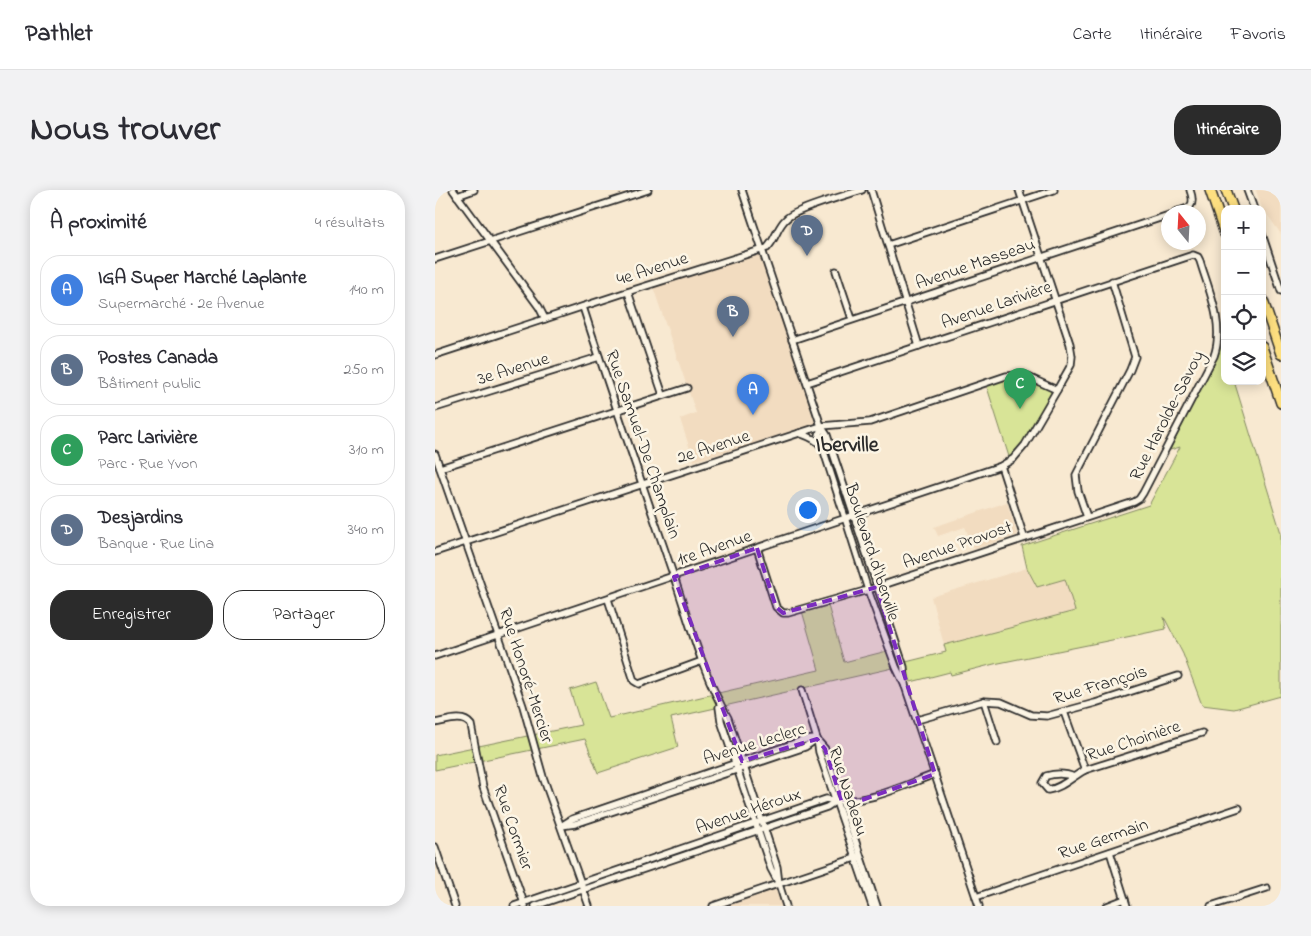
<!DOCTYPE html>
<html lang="fr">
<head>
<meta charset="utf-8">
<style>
  :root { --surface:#fff; --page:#f2f2f3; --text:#2b2b33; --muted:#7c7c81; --line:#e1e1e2; --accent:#2b2b2b }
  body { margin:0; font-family:"Indie Flower",sans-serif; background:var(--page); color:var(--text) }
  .controls { position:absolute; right:15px; top:15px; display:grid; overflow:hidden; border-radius:10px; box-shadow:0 2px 12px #0003 }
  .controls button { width:45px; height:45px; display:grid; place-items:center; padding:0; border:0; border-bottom:1px solid var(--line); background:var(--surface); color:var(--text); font:25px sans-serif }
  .compass { position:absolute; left:726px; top:15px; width:45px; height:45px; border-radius:50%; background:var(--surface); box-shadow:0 2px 12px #0003; rotate:342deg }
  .you { position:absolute; left:372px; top:319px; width:18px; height:18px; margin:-12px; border:4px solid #fff; border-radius:50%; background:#1a73e8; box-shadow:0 0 0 8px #1a73e833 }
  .badge { display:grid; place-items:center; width:32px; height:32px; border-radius:50%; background:var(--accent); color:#fff; font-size:16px; font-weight:700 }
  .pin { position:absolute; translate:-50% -41px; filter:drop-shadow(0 1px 2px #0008) }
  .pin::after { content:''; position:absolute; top:26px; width:18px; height:15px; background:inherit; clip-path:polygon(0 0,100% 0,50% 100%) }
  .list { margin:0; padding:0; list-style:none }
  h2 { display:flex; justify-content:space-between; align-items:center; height:65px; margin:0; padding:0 20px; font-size:21px }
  h2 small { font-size:16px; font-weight:400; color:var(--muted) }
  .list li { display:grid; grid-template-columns:32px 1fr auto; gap:15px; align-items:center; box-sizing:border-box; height:70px; margin:0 10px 10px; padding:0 10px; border:1px solid var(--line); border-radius:20px }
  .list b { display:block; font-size:19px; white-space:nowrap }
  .list p { margin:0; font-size:16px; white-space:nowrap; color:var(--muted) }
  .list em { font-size:16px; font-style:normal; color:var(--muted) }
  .actions { display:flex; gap:10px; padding:15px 20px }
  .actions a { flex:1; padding:11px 0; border:1px solid var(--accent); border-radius:20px; text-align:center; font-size:18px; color:var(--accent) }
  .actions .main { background:var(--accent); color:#fff }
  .icon { flex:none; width:28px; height:28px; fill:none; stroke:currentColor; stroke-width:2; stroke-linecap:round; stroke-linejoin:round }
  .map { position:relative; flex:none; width:846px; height:716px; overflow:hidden; border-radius:20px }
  header { display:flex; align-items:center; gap:30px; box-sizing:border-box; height:70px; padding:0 25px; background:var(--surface); border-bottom:1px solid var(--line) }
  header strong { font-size:24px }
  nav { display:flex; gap:28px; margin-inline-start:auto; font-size:18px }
  .intro { display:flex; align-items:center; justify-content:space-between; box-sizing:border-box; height:120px; padding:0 30px }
  h1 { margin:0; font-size:35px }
  .button { padding:12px 22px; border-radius:20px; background:var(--accent); color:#fff; font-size:18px; font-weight:700 }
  main { display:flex; gap:30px; padding:0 30px }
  aside { flex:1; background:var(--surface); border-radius:20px; box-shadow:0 2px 12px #0003 }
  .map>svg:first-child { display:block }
  .built { fill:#f2dcc0 }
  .green { fill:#d8e497; stroke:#828861 }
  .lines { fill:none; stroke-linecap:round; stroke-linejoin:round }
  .minor-casing { stroke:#2b2b2b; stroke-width:9 }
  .highway-casing { stroke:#2b2b2b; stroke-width:12 }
  .minor { stroke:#fcf5e5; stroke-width:5.5 }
  .highway { stroke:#fddf80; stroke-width:9 }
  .marked { fill:#7b2cbf; fill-opacity:0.2; stroke:#7b2cbf; stroke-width:4; stroke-dasharray:10 6; stroke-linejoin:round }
  .labels { text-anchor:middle; stroke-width:5; stroke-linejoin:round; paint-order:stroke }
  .street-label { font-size:18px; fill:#2b2b2b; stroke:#fcf5e5 }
  .district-label { font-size:22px; font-weight:bold; fill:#2b2b2b; stroke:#fcf5e5 }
</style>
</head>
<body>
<header>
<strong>Pathlet</strong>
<nav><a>Carte</a><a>Itinéraire</a><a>Favoris</a></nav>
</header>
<div class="intro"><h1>Nous trouver</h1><a class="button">Itinéraire</a></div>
<main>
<aside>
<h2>À proximité<small>4 résultats</small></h2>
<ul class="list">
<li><span class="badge" style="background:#3f7fe0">A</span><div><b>IGA Super Marché Laplante</b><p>Supermarché · 2e Avenue</p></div><em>140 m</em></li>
<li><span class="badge" style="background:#5c6f8a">B</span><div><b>Postes Canada</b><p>Bâtiment public</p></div><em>250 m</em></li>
<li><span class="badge" style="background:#2e9e5b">C</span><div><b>Parc Larivière</b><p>Parc · Rue Yvon</p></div><em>310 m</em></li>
<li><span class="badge" style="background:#5c6f8a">D</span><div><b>Desjardins</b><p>Banque · Rue Lina</p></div><em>340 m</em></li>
</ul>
<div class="actions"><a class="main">Enregistrer</a><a>Partager</a></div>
</aside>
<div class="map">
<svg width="846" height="716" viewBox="0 0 846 716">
  <rect width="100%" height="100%" fill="#f8e9d1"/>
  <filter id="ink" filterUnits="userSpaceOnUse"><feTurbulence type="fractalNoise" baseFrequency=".02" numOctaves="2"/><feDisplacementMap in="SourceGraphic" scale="10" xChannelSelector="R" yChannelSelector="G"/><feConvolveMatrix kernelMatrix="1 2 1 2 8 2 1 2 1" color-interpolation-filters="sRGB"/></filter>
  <g filter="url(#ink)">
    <g class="built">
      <path d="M821,0H846V44L826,16Z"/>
      <path d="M324,63L386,236L259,271L245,229L261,223L218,97Z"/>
      <path d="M572,312L582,345L539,359L530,337L503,346L499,337Z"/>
      <path d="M592,378L602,397L630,389L640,421L509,455L496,407Z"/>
      <path d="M344,694L351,716H278Z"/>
    </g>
    <g class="green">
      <path d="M785,156L790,170V191H799L846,343V506L799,519L767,515L748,464L729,427L731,439L559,474L516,485L515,482L476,492L471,472L511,462L509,455L640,421L630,389L602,397L592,378L587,356L714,315L745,257L735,260Z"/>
      <path d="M584,184L622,200L576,273L551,194Z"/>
      <path d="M392,412L409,472L452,461L458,478L236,528L243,557L163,583L150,549L0,580V565L146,535L135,500L161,492L174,528L384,480L367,421Z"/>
    </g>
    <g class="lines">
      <defs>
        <g id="minor">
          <path d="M18,0L104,117L110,129"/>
          <path d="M307,0L386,236L392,245L469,477L470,496"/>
          <path d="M436,0L484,156"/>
          <path d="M812,0L819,19"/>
          <path d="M22,6L39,0"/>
          <path d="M740,22C755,18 761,17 755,0"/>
          <path d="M827,44L846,101"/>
          <path d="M453,55L619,0"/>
          <path d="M0,69L213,0"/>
          <path d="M401,81L417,129"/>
          <path d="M193,102L228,205"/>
          <path d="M148,117C177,207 208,297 239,387C255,434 268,485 293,528L342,677L344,694"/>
          <path d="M357,150L734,25"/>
          <path d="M0,165L192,102L332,58C341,49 342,37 351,29C360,19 412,5 427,0"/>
          <path d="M0,218L164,167"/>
          <path d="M386,236L384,246L433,400L461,477L470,496L544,716"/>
          <path d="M364,243C372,246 382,249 387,257"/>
          <path d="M0,264L88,516L108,587L154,716"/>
          <path d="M566,276L589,347"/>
          <path d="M5,278L252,198"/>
          <path d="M652,327L643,301L641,285L695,180L700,167L677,91"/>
          <path d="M322,358L341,417L348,423H353L433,400L699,312L704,309L708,303L779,166C790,135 774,101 765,71L763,67L758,65L372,193"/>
          <path d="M0,362L386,236L435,232L571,186L589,185L622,200"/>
          <path d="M173,409L199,491L204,494L267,471"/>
          <path d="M0,466L566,276L578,269L590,255L622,200L636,175L637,166L635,154L584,0"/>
          <path d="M367,500L382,549L384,562L437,716"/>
          <path d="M549,511L562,552"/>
          <path d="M284,517L286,531L336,679L344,694L351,716"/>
          <path d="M629,522L650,580"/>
          <path d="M482,530L549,511L566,512L596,525L612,526L660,513L743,486"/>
          <path d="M0,533C12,531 28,524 36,535L48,597L90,716"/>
          <path d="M383,551L390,559L442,716"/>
          <path d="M639,587C630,583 621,583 611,586L607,593L613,600C627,598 637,587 650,580L767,543"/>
          <path d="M129,634L137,629L369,550L382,549"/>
          <path d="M126,636L140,634L370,557L382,549"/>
          <path d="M0,657L20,716"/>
          <path d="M675,662L692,716"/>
          <path d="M541,707L804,618"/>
          <path d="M79,716L391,609C427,617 467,596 500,584"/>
          <path d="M100,716L392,617L401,611"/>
          <path d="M278,716L423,667"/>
          <path d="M672,716L690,709"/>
          <path d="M776,716L832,698"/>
        </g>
        <g id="highway">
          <path d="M775,0L790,44"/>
          <path d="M791,0L798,19"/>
          <path d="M827,108L846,164"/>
          <path d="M827,157L846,213"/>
        </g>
      </defs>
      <use href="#minor" class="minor-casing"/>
      <use href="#highway" class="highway-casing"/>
      <use href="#minor" class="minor"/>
      <use href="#highway" class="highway"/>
    </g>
  </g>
  <path class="marked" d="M322,358L341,417L348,423L442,397L500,584L427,610L407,612L390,559L382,549L307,571L239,387Z"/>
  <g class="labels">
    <g class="street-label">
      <text transform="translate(540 73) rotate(-19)" y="6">Avenue Masseau</text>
      <text transform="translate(217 78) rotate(-18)" y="6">4e Avenue</text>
      <text transform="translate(561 114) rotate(-19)" y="6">Avenue Larivière</text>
      <text transform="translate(78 178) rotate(-17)" y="6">3e Avenue</text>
      <text transform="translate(731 225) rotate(-63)" y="6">Rue Harolde-Savoy</text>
      <text transform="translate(209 254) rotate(71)" y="6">Rue Samuel-De Champlain</text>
      <text transform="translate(278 256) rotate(-18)" y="6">2e Avenue</text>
      <text transform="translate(522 354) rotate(-19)" y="6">Avenue Provost</text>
      <text transform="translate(279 357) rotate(-19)" y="6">1re Avenue</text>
      <text transform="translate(438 362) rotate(72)" y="6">Boulevard d'Iberville</text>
      <text transform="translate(92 485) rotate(72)" y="6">Rue Honoré-Mercier</text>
      <text transform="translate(665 494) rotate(-17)" y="6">Rue François</text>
      <text transform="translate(698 550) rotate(-18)" y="6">Rue Choinière</text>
      <text transform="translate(319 553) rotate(-17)" y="6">Avenue Leclerc</text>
      <text transform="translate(414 601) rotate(72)" y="6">Rue Nadeau</text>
      <text transform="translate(313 620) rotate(-19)" y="6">Avenue Héroux</text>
      <text transform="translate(79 637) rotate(71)" y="6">Rue Cormier</text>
      <text transform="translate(668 648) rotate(-19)" y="6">Rue Germain</text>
    </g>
    <g class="district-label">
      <text x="412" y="261">Iberville</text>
    </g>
  </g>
</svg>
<div class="controls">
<button>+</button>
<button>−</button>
<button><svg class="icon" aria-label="locate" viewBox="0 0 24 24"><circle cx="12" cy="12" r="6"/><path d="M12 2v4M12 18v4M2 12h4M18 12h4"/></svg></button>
<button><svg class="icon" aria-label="layers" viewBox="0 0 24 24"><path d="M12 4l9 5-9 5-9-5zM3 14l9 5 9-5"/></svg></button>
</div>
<svg class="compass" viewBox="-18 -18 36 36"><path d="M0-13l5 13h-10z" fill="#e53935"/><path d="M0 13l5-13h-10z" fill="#7c7c81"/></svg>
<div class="you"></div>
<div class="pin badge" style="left:318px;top:225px;background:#3f7fe0">A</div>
<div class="pin badge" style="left:298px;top:147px;background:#5c6f8a">B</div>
<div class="pin badge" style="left:585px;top:219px;background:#2e9e5b">C</div>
<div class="pin badge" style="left:372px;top:66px;background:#5c6f8a">D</div>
</div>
</main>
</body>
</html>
